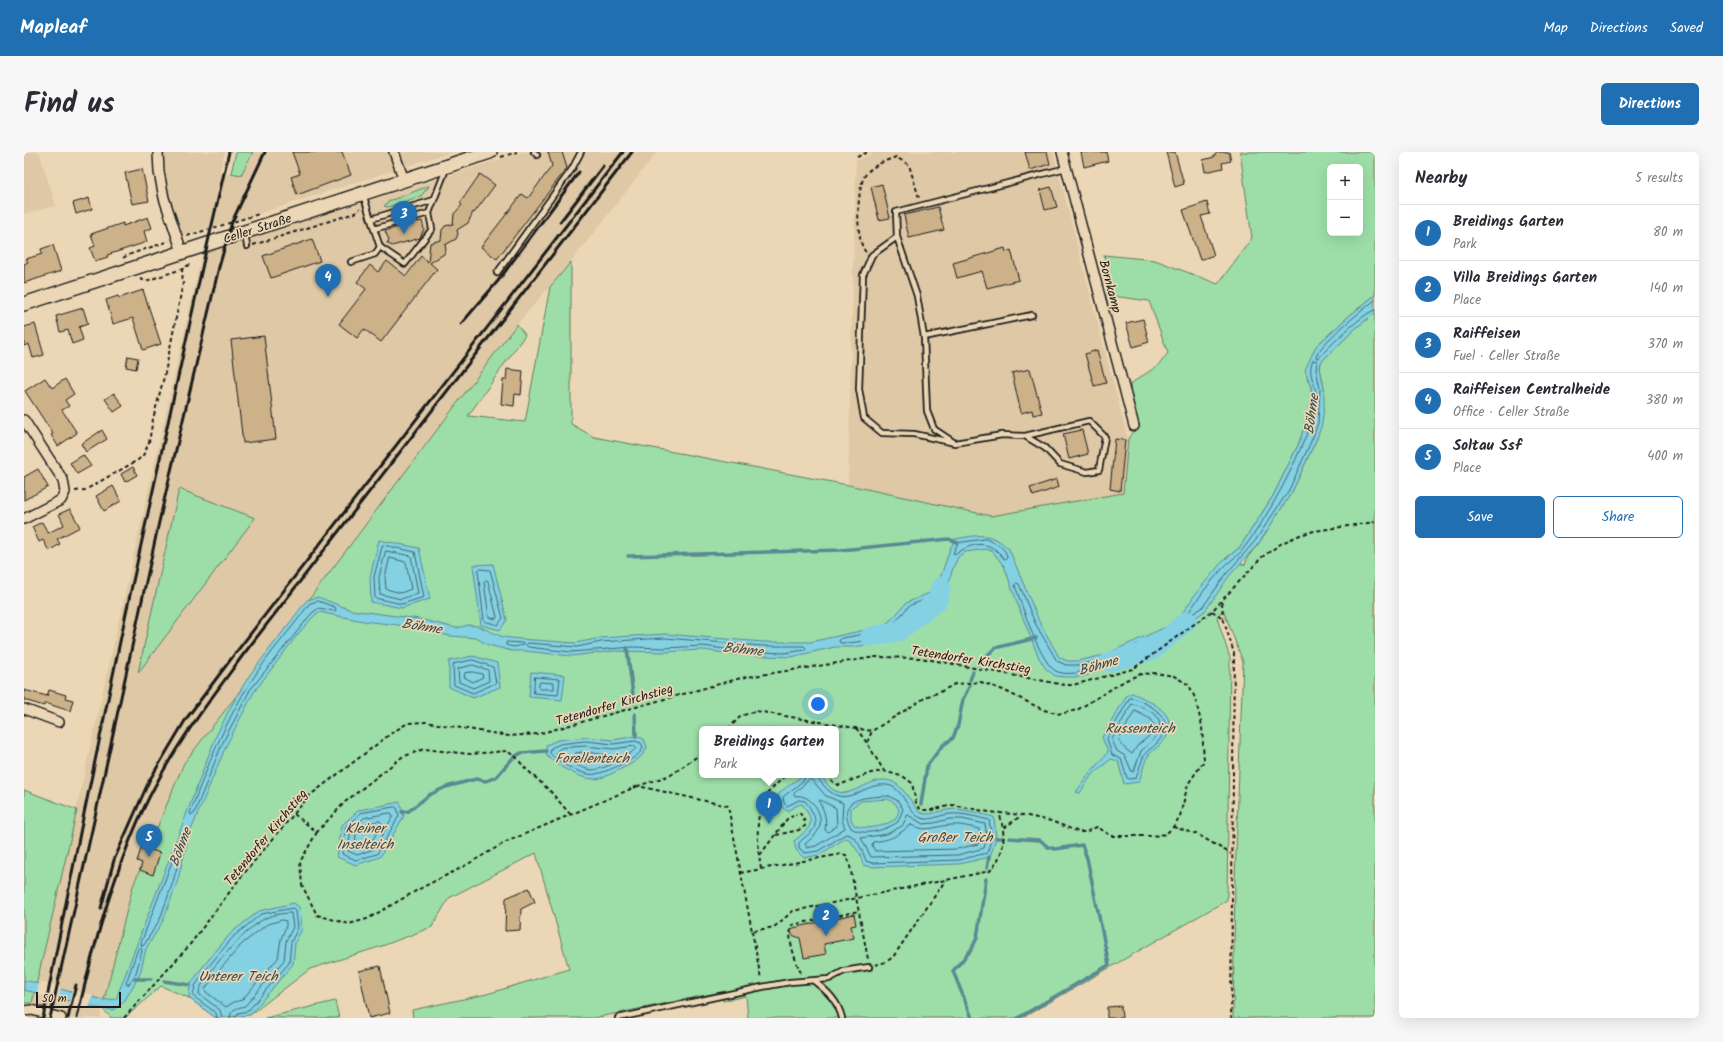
<!DOCTYPE html>
<html lang="en">
<head>
<meta charset="utf-8">
<style>
  :root { --surface:#fff; --page:#f7f7f7; --text:#2b2b33; --muted:#7c7c81; --line:#e1e1e2; --accent:#1f6fb2 }
  body { margin:0; font-family:Kalam,sans-serif; background:var(--page); color:var(--text) }
  .controls { position:absolute; right:12px; top:12px; display:grid; overflow:hidden; border-radius:6px; box-shadow:0 4px 16px #0002 }
  .controls button { width:36px; height:36px; display:grid; place-items:center; padding:0; border:0; border-bottom:1px solid var(--line); background:var(--surface); color:var(--text); font:20px sans-serif }
  .scale { position:absolute; left:12px; bottom:10px; width:85px; box-sizing:border-box; padding-left:4px; border:2px solid #1c1c1c; border-top:0; font-size:11px; line-height:14px; white-space:nowrap; color:#1c1c1c; -webkit-text-stroke:3px #ebd7b5; paint-order:stroke }
  .you { position:absolute; left:794px; top:552px; width:14px; height:14px; margin:-10px; border:3px solid #fff; border-radius:50%; background:#1a73e8; box-shadow:0 0 0 6px #1a73e833 }
  .badge { display:grid; place-items:center; width:26px; height:26px; border-radius:50%; background:var(--accent); color:#fff; font-size:13px; font-weight:700 }
  .pin { position:absolute; translate:-50% -33px; filter:drop-shadow(0 1px 2px #0008) }
  .pin::after { content:''; position:absolute; top:21px; width:14px; height:12px; background:inherit; clip-path:polygon(0 0,100% 0,50% 100%) }
  .popup { position:absolute; left:675px; top:574px; width:140px; height:52px; box-sizing:border-box; display:grid; place-content:center; border-radius:6px; background:var(--surface); filter:drop-shadow(0 1px 3px #0005); font-size:13px; white-space:nowrap; color:var(--muted) }
  .popup b { font-size:15px; color:var(--text) }
  .popup::after { content:''; position:absolute; left:50%; top:100%; margin-left:-8px; border:8px solid transparent; border-top-color:var(--surface) }
  .list { margin:0; padding:0; list-style:none }
  h2 { display:flex; justify-content:space-between; align-items:center; height:52px; margin:0; padding:0 16px; font-size:17px }
  h2 small { font-size:13px; font-weight:400; color:var(--muted) }
  .list li { display:grid; grid-template-columns:26px 1fr auto; gap:12px; align-items:center; box-sizing:border-box; height:56px; padding:0 16px; border-top:1px solid var(--line) }
  .list b { display:block; font-size:15px; white-space:nowrap }
  .list p { margin:0; font-size:13px; white-space:nowrap; color:var(--muted) }
  .list em { font-size:13px; font-style:normal; color:var(--muted) }
  .actions { display:flex; gap:8px; padding:12px 16px }
  .actions a { flex:1; padding:9px 0; border:1px solid var(--accent); border-radius:6px; text-align:center; font-size:14px; color:var(--accent) }
  .actions .main { background:var(--accent); color:#fff }
  .map { position:relative; flex:none; width:1351px; height:866px; overflow:hidden; border-radius:6px }
  header { display:flex; align-items:center; gap:24px; box-sizing:border-box; height:56px; padding:0 20px; background:var(--accent); color:#fff }
  header strong { font-size:19px }
  nav { display:flex; gap:22px; margin-inline-start:auto; font-size:14px }
  .intro { display:flex; align-items:center; justify-content:space-between; box-sizing:border-box; height:96px; padding:0 24px }
  h1 { margin:0; font-size:28px }
  .button { padding:10px 18px; border-radius:6px; background:var(--accent); color:#fff; font-size:14px; font-weight:700 }
  main { display:flex; gap:24px; padding:0 24px }
  aside { flex:1; background:var(--surface); border-radius:6px; box-shadow:0 4px 16px #0002 }
  .map>svg:first-child { display:block }
  .built { fill:#dec8a5; fill-rule:evenodd }
  .green { fill:#9ddea8; stroke:#5c7d62; fill-rule:evenodd }
  .water { fill:#83d1e2; stroke:#5a8993; fill-rule:evenodd }
  .pier { fill:#ebd7b5 }
  .lines { fill:none; stroke-linecap:round; stroke-linejoin:round }
  .shore { stroke:#45646b; stroke-width:1 }
  .stream { stroke:#5a8993; stroke-width:3.5 }
  .river { stroke:#83d1e2; stroke-width:20 }
  .building { fill:#ccb189; stroke:#1c1c1c }
  .service-casing { stroke:#1c1c1c; stroke-width:8 }
  .minor-casing { stroke:#1c1c1c; stroke-width:12 }
  .secondary-casing { stroke:#1c1c1c; stroke-width:16 }
  .path { stroke:#1c1c1c; stroke-width:2; stroke-dasharray:4 3; stroke-linecap:butt }
  .service { stroke:#ebd7b5; stroke-width:4.5 }
  .minor { stroke:#ebd7b5; stroke-width:9 }
  .secondary { stroke:#ebd7b5; stroke-width:13 }
  .rail { stroke:#1c1c1c; stroke-width:3 }
  .labels { text-anchor:middle; stroke-width:3.5; stroke-linejoin:round; paint-order:stroke }
  .street-label { font-size:13px; fill:#1c1c1c; stroke:#ebd7b5 }
  .water-label { font-size:14px; font-style:italic; fill:#36494e; stroke:#ebd7b5 }
</style>
</head>
<body>
<header>
<strong>Mapleaf</strong>
<nav><a>Map</a><a>Directions</a><a>Saved</a></nav>
</header>
<div class="intro"><h1>Find us</h1><a class="button">Directions</a></div>
<main>
<div class="map">
<svg width="1351" height="866" viewBox="0 0 1351 866">
  <rect width="100%" height="100%" fill="#ebd7b5"/>
  <filter id="ink" filterUnits="userSpaceOnUse"><feTurbulence type="fractalNoise" baseFrequency=".025" numOctaves="2"/><feDisplacementMap in="SourceGraphic" scale="8" xChannelSelector="R" yChannelSelector="G"/><feConvolveMatrix kernelMatrix="1 2 1 2 8 2 1 2 1" color-interpolation-filters="sRGB"/></filter>
  <g filter="url(#ink)">
    <g class="built">
      <path d="M0,0H15L32,54L0,62Z"/>
      <path d="M139,0H201L196,20L217,23L229,0H427L221,66L157,83L144,44Z"/>
      <path d="M499,0H633L547,110L493,172L213,543L160,611L109,735L76,866H5L178,102ZM155,337L230,366L115,520Z"/>
      <path d="M852,0H1029L1104,287L1099,341L967,364L824,333L832,9Z"/>
    </g>
    <g class="green">
      <path d="M212,0H229L217,23L207,21Z"/>
      <path d="M1216,0H1351V143L1325,164L1292,194L1283,226L1287,235L1288,246L1285,260L1275,291L1249,344L1216,395L1201,407L1221,413L1223,406L1235,391L1268,340L1293,286L1300,236L1296,216L1297,210L1332,176L1351,161V866H1209L1211,727L1219,510L1199,457L1193,466L1206,506L1203,748L998,866H724L722,844L699,849L697,840L570,866H389L388,858L463,842L545,817L512,701L425,746L408,775L358,794L286,817L226,863L192,866L165,846L137,834L101,866H87L78,856L109,734L160,611L213,543L493,172L501,183L444,264L501,270L526,135L547,110V272L570,285L824,333L967,364L1099,341L1104,287L1112,274L1106,232L1135,213L1144,201L1125,149L1089,144L1080,103L1131,108L1194,132L1228,86ZM1306,15H1336V81H1306ZM678,577H812V623H678Z"/>
      <path d="M405,34L397,44L364,55L360,54L365,49Z"/>
      <path d="M155,337L231,366L114,521Z"/>
      <path d="M0,638L53,658L8,851H0Z"/>
      <path d="M311,849L315,866H241Z"/>
    </g>
    <g class="water">
      <path d="M1351,143V161L1332,176L1297,210L1296,216L1300,236V253L1298,272L1293,286L1268,340L1235,391L1206,423L1181,459L1136,491L1121,497L1107,505L1058,525H1041L1031,524L1022,517L1015,506L996,459L980,414L969,400L963,397L941,400L934,405L928,419L924,434L917,448L909,454L897,459L870,482L846,492L831,495H811L767,505L715,503L679,498L640,500L590,499L547,504L501,499H488L464,493L452,486L426,484L374,473L339,469L295,460L290,464L274,482L230,540L202,594L165,683L153,731L139,769L122,797L116,822L100,850L89,858L74,856L0,838V828L80,848L92,847L192,584L206,556L225,524L283,448L294,445L327,458L395,467L432,476L445,473L454,474L479,485L496,487L552,491L576,486L641,482L739,490H786L859,474L869,466L882,451L912,438L926,397L931,387C955,383 966,379 985,397L1015,469L1035,505L1043,509H1053L1080,503L1146,473L1159,460L1172,441L1198,410L1216,395L1249,344L1275,291L1285,260L1288,246L1287,235L1281,218L1292,194L1325,164Z"/>
      <path d="M355,388L395,396L406,447L378,456L347,450L346,425Z"/>
      <path d="M469,412L483,468L476,478L457,473L449,413Z"/>
      <path d="M449,504L473,511L476,535L449,546L425,535V509Z"/>
      <path d="M507,520L541,523L538,548L505,545Z"/>
      <path d="M1108,541C1126,549 1156,561 1142,586C1137,594 1129,597 1124,604C1120,610 1118,622 1115,630L1100,632L1094,609L1087,607L1067,624L1056,641L1052,640L1065,622L1084,600L1078,585L1103,543Z"/>
      <path d="M612,584L620,587L623,595C619,606 609,611 599,616C591,620 579,627 570,627C555,627 532,613 522,603V593L534,588L562,585L589,588Z"/>
      <path d="M779,623H796C800,627 803,633 808,637C829,652 851,615 874,633C882,640 889,652 895,660C905,665 913,659 923,658C939,655 955,662 970,665L972,686L966,705L935,712L848,715L839,713L836,702L825,687L822,686L795,703L780,706L772,698L770,689C787,675 792,672 779,653L776,652L763,659C756,655 752,647 756,640ZM864,647L872,652L875,658L872,667C859,674 844,679 830,673L827,667V656L837,649Z"/>
      <path d="M376,650L380,664L356,705L332,713L313,705L318,673L335,658Z"/>
      <path d="M270,751L276,756L278,777L271,791L269,812L226,863L192,866L165,846L166,833L180,813L207,781L235,759Z"/>
    </g>
    <g class="pier">
      <path d="M13,829L37,835L34,848L13,843L15,830Z"/>
      <path d="M48,838L69,843L65,856L45,851Z"/>
    </g>
    <g class="lines">
      <g class="shore">
        <path d="M1351,148C1339,158 1293,193 1292,206H1295C1303,196 1340,160 1351,158"/>
        <path d="M1289,208L1293,209L1292,217L1296,237L1294,271L1289,285L1265,338L1231,389L1203,421L1178,456L1163,465V463C1174,446 1186,430 1200,415C1206,408 1215,404 1220,396C1243,365 1263,329 1278,293C1284,279 1291,262 1292,246C1293,231 1282,223 1289,208Z"/>
        <path d="M962,387C971,391 983,396 983,406L980,407C967,388 950,389 932,402L929,401L934,391Z"/>
        <path d="M359,393L391,400L400,445L378,452L351,446L350,425Z"/>
        <path d="M362,399L387,404L394,441L377,447L356,442L355,426Z"/>
        <path d="M366,406L382,410L387,437L377,441L362,437L361,426Z"/>
        <path d="M456,417L466,418L479,466L474,473L460,469L454,419Z"/>
        <path d="M462,428L464,429L473,465L472,467L465,465L460,430Z"/>
        <path d="M993,431L995,432L1011,471L1033,509L1042,513H1054L1082,507L1113,492L1115,493V495C1103,504 1087,509 1073,515C1061,519 1048,524 1034,520C1017,515 997,451 991,433Z"/>
        <path d="M910,444H912L913,446L907,451L894,456L868,478L862,479V476L872,469L885,454Z"/>
        <path d="M294,449L311,455L312,458L310,459L295,456L288,461L226,538L198,592L170,662L167,663L166,661C183,615 201,569 228,528C245,501 267,478 285,452Z"/>
        <path d="M856,479L859,480L858,482C844,489 832,491 817,491L815,490L816,487Z"/>
        <path d="M641,486L739,494H780L782,496L781,498L760,501L715,499L679,494L640,496L609,495L547,500L504,495L502,493L504,491L553,495L577,490Z"/>
        <path d="M483,490L498,491L500,493L489,495L482,493Z"/>
        <path d="M449,508L469,515L472,531L449,541L430,533L429,514L430,512Z"/>
        <path d="M449,513L464,518L465,529L449,536L435,530L434,517Z"/>
        <path d="M449,520L458,522L459,525L449,530L440,525L441,521Z"/>
        <path d="M511,525L536,527L534,543L510,541Z"/>
        <path d="M516,530L530,531V537H515V532Z"/>
        <path d="M1106,546C1113,546 1120,551 1126,554C1143,564 1146,577 1132,592C1129,596 1123,598 1121,602C1117,609 1115,618 1112,626L1105,627L1103,626L1097,607L1088,603L1083,587Z"/>
        <path d="M1108,552L1116,554L1131,562L1135,568L1136,575L1134,581L1128,589L1117,599L1110,619L1108,620L1101,604L1093,599L1088,588Z"/>
        <path d="M1111,559L1127,567L1130,574L1124,585L1114,593L1108,602L1098,594L1095,588Z"/>
        <path d="M562,589L589,592L611,589L617,591L619,595C616,604 606,608 598,612C590,616 581,620 572,622C560,625 533,610 526,601L527,596L536,592Z"/>
        <path d="M562,594L589,597L610,594L612,596C606,604 579,618 568,618C560,618 537,606 532,600L537,596Z"/>
        <path d="M562,600L583,603L585,605C573,614 561,612 550,604L552,601Z"/>
        <path d="M781,623L780,628L759,645L760,651L763,654L775,648L781,649C787,656 795,669 789,678C785,683 779,686 775,691V696L781,701L794,699L822,682C833,683 839,700 842,709L848,711L935,708L963,701L968,685L965,668C952,665 940,661 926,662C917,662 906,670 897,666C882,660 880,635 863,633C839,630 823,659 801,635C798,631 794,628 793,623"/>
        <path d="M786,627L788,628L802,644L819,651L818,668L821,676L792,694L783,696L781,692C786,687 793,683 795,676C801,662 786,641 771,644L770,642Z"/>
        <path d="M865,644L874,649L879,657L874,670C861,678 841,685 827,676C810,644 845,645 865,644Z"/>
        <path d="M796,648L812,656L813,674L804,680L801,678C803,668 801,659 795,650Z"/>
        <path d="M371,655L373,656L375,664L353,702L332,708L318,702L322,674L337,661Z"/>
        <path d="M367,661L369,664L350,697L333,703L324,699L327,677L340,666Z"/>
        <path d="M884,663L899,672L910,671L925,667H938L961,672L963,685L960,696L934,703L847,705L837,686L863,682L878,674Z"/>
        <path d="M356,669L358,672L346,692L333,697L331,696L332,680L342,672Z"/>
        <path d="M887,673C904,681 910,674 927,673C937,672 946,675 955,677L957,684L954,692L933,697L851,699L848,693L849,690C870,687 870,685 887,673Z"/>
        <path d="M157,689L159,692L149,730L136,767L120,793L118,794L117,791L155,691Z"/>
        <path d="M258,768L262,769V774L257,787L254,806L218,848L210,850L202,855L182,840L181,837L192,822L218,792L242,773Z"/>
        <path d="M117,796L118,799L112,821L105,832L103,833L102,831L114,797Z"/>
        <path d="M193,866L192,861L169,844L171,834L184,815L210,784L237,762L269,756L272,759L274,776L267,790L265,811L224,859L214,861L211,866"/>
        <path d="M198,866L196,858L175,842C174,827 225,774 240,767C247,763 259,761 267,761L269,775L262,789L260,808L221,854C214,856 207,856 206,866"/>
      </g>
      <g class="stream">
        <path d="M604,404L817,398L925,387L934,391"/>
        <path d="M603,496L610,551"/>
        <path d="M954,512L971,496L1012,486"/>
        <path d="M946,528L949,520"/>
        <path d="M611,562L612,584"/>
        <path d="M897,652L903,614L918,594L929,586L934,573L939,547L946,533"/>
        <path d="M378,660L385,659L405,643L422,635L452,627L462,629L472,625L489,606L497,601L522,599"/>
        <path d="M972,686H979"/>
        <path d="M985,686L1016,688L1024,695L1031,697L1058,693L1063,706L1085,813L994,866"/>
        <path d="M963,716L965,705"/>
        <path d="M111,827H127"/>
        <path d="M140,829L166,833"/>
        <path d="M948,866L929,819L947,798L953,786L962,727"/>
      </g>
      <g class="river">
        <path d="M846,485L875,479L913,449L917,435"/>
        <path d="M1085,510L1129,498L1163,469"/>
      </g>
    </g>
    <g class="building">
      <path d="M268,0H318L327,23L273,43L267,25L276,22Z"/>
      <path d="M524,0H538L543,16L473,107L457,95L498,42L504,46L528,14Z"/>
      <path d="M1001,0H1023L1026,12L1006,18Z"/>
      <path d="M1057,0H1082L1084,9L1060,15Z"/>
      <path d="M1142,0H1151L1160,32L1151,35Z"/>
      <path d="M1193,0H1205L1207,9L1198,11L1199,16L1181,20L1179,8L1190,5Z"/>
      <path d="M118,17L125,49L108,52L101,21Z"/>
      <path d="M456,22L471,33L450,61L449,60L444,71L433,78L434,82L432,87L421,93L422,98L420,102L406,111L413,117L357,190L340,177L333,186L315,172L342,137L333,130L346,113L354,120L363,109L382,124L397,104L404,110L406,91L417,88L418,78L421,74L429,72L430,62L438,53L436,51Z"/>
      <path d="M858,32L866,66L855,68L847,35Z"/>
      <path d="M1027,35L1033,55L1021,58L1016,38Z"/>
      <path d="M65,46L68,57L52,62L49,51Z"/>
      <path d="M1183,50L1186,62L1177,64L1190,103L1176,108L1159,58Z"/>
      <path d="M914,55L920,78L885,86L880,63Z"/>
      <path d="M124,65L128,76L120,79L123,90L83,103L84,105L71,109L66,96L71,94L67,82L99,71V74Z"/>
      <path d="M393,69V70L398,69L400,77L396,86L368,94L363,91L365,88L361,79Z"/>
      <path d="M288,87L296,109L247,126L239,104Z"/>
      <path d="M29,93L37,119L0,131V112L4,110L2,107L18,102L17,97Z"/>
      <path d="M981,96L982,100L987,98L995,128L963,136L958,119L933,126L929,111Z"/>
      <path d="M119,138L137,192L119,198L109,166L89,172L82,148L94,144L95,146Z"/>
      <path d="M59,156L64,172L55,175L59,188L48,192L44,178L36,180L32,164Z"/>
      <path d="M1119,167L1125,190L1109,195L1102,171Z"/>
      <path d="M11,172L20,203L9,206L5,192L0,194V175Z"/>
      <path d="M240,184L252,287L219,291L207,188Z"/>
      <path d="M1073,198L1082,231L1070,234L1061,202Z"/>
      <path d="M104,204L114,206L112,217L102,215Z"/>
      <path d="M483,217L499,219L497,243L491,242L490,254L477,252L479,228H482Z"/>
      <path d="M1006,217L1018,261L1009,263L1008,258L997,261L988,221Z"/>
      <path d="M21,226L28,236L41,227L50,242L41,248L45,254L38,258L53,281L34,294L27,283L29,282L1,239Z"/>
      <path d="M90,241L99,254L90,260L81,247Z"/>
      <path d="M78,278L83,287L62,300L57,292Z"/>
      <path d="M1058,278L1064,302L1045,307L1039,282Z"/>
      <path d="M1091,287L1101,288L1096,339L1086,337Z"/>
      <path d="M59,303L67,314L53,322L46,311Z"/>
      <path d="M109,315L113,323L101,330L97,322Z"/>
      <path d="M14,317L24,335L0,348V325Z"/>
      <path d="M1033,327L1035,335L1009,344L1006,336Z"/>
      <path d="M89,334L97,349L80,359L72,344Z"/>
      <path d="M46,357L56,375L33,387L36,392L25,399L19,388L15,390L8,375L18,370L24,381L40,373L35,362Z"/>
      <path d="M0,538L23,544L25,538L42,543L41,546L49,548L46,559L21,551L20,554L0,548Z"/>
      <path d="M118,694L136,701L129,723L116,718L118,711L113,709Z"/>
      <path d="M505,736L511,750L497,757L496,778L481,779L482,746Z"/>
      <path d="M830,762L832,773L827,774L830,786L800,792L802,802L780,806L776,786L768,783L767,779L769,776Z"/>
      <path d="M356,814L366,861L345,866L335,819Z"/>
      <path d="M1097,854L1098,866H1083V855Z"/>
    </g>
    <g class="lines">
      <defs>
        <g id="service">
          <path d="M510,0L513,3"/>
          <path d="M339,42L350,77L405,61L422,17"/>
          <path d="M347,67L410,48"/>
          <path d="M350,77L356,95L381,112L408,77L405,61"/>
          <path d="M221,82L223,94"/>
          <path d="M873,85L893,144L900,185L903,259L910,277L928,289"/>
          <path d="M327,110L351,102L356,95"/>
          <path d="M473,121L548,17L557,0"/>
          <path d="M900,185L1008,163"/>
          <path d="M1001,284L1065,269L1081,285L1075,318L1063,320L1036,312L1021,296L1001,284L978,283L931,291L890,282L858,281L840,266L835,237L839,123L848,103L873,85L872,60L1042,16"/>
          <path d="M790,829C803,839 814,849 818,866"/>
          <path d="M594,866L738,835L766,830L805,827L820,819L845,815"/>
        </g>
        <g id="minor">
          <path d="M134,0L135,20L140,46L158,100"/>
          <path d="M370,0L380,28"/>
          <path d="M1038,0L1110,274"/>
          <path d="M0,268L39,328L41,340L37,348L0,367"/>
          <path d="M0,557L35,570"/>
          <path d="M0,859L8,858L37,866"/>
        </g>
        <path id="secondary" d="M0,152L466,0"/>
      </defs>
      <use href="#service" class="service-casing"/>
      <use href="#minor" class="minor-casing"/>
      <use href="#secondary" class="secondary-casing"/>
      <g class="path">
        <path d="M477,5L493,0"/>
        <path d="M833,5L844,0"/>
        <path d="M163,84L235,62"/>
        <path d="M229,93L331,61L336,57"/>
        <path d="M842,100C831,90 833,38 840,25C846,14 861,9 872,5L885,13L895,46"/>
        <path d="M99,106L104,103L145,89"/>
        <path d="M116,127L122,129L158,117L168,111"/>
        <path d="M51,339L61,338L114,308L120,302L125,290L129,267L141,221L159,131L158,117"/>
        <path d="M1198,450L1199,466"/>
        <path d="M1188,459L1199,466L1210,501L1207,866"/>
        <path d="M832,576L843,591"/>
        <path d="M704,577L717,564L732,559L848,579"/>
        <path d="M678,601L647,623L614,634L704,654L728,779L750,775L769,759L966,719C982,700 982,683 975,660"/>
        <path d="M802,623L810,631L815,633L847,621L860,619L880,625L888,631L892,651L895,656L899,658H907L929,653L965,660L999,663L1027,669L1055,680H1061L1073,675L1088,684H1129L1142,682L1149,675L1156,664L1164,632L1180,609L1178,574L1171,546L1165,533L1150,524L1131,521L1117,522L1102,528L1053,558L1036,562L1020,558L979,538L957,530L931,532L916,540L904,544L848,579L843,591L860,619"/>
        <path d="M270,662L293,680L321,650L378,605L400,597L446,602L483,599L492,605L501,616L526,639L546,662"/>
        <path d="M1149,675L1173,682L1207,702"/>
        <path d="M980,676L998,663"/>
        <path d="M293,680L276,710L278,733L293,763L325,772L343,767L399,735L437,716L482,690L614,634"/>
        <path d="M752,683L775,678L781,674V670L776,661L771,663"/>
        <path d="M736,703L763,667L769,664"/>
        <path d="M737,717C734,697 730,663 741,645C747,636 755,630 763,623"/>
        <path d="M716,721L817,702L822,703L825,709L844,807"/>
        <path d="M793,753L796,767"/>
        <path d="M728,779L737,827"/>
        <path d="M851,813L862,810L869,805L921,729"/>
        <path d="M777,821C772,811 762,783 768,773L835,759"/>
        <path d="M100,866L164,795L217,725L285,644L369,580L384,571L402,570L485,584L514,582L717,526L852,505L897,506L1041,533H1049L1109,517L1188,459L1238,405L1258,391L1276,383L1290,379L1351,370"/>
      </g>
      <use href="#service" class="service"/>
      <use href="#minor" class="minor"/>
      <use href="#secondary" class="secondary"/>
      <g class="rail">
        <path d="M536,70L579,14"/>
        <path d="M437,172L474,129L555,20"/>
        <path d="M77,756L90,708L125,629L162,567L210,503L599,0"/>
        <path d="M19,866L58,671L102,461L180,107L205,0"/>
        <path d="M26,866L74,651L135,370L195,115L208,70L241,0"/>
        <path d="M44,866L52,833"/>
        <path d="M53,866C70,790 94,703 131,634C156,587 188,545 219,503L608,0"/>
      </g>
    </g>
  </g>
  <g class="labels">
    <g class="street-label">
      <text transform="translate(233 76) rotate(-18)" y="5">Celler Straße</text>
      <text transform="translate(1087 134) rotate(75)" y="5">Bornkamp</text>
      <text transform="translate(947 507) rotate(9)" y="5">Tetendorfer Kirchstieg</text>
      <text transform="translate(590 552) rotate(-16)" y="5">Tetendorfer Kirchstieg</text>
      <text transform="translate(241 685) rotate(-50)" y="5">Tetendorfer Kirchstieg</text>
    </g>
    <g class="water-label">
      <text transform="translate(1287 262) rotate(-82)" y="5">Böhme</text>
      <text transform="translate(398 474) rotate(9)" y="5">Böhme</text>
      <text transform="translate(719 497) rotate(6)" y="5">Böhme</text>
      <text transform="translate(1074 513) rotate(-16)" y="5">Böhme</text>
      <text x="1116" y="581">Russenteich</text>
      <text x="568" y="611">Forellenteich</text>
      <text x="341" y="681">Kleiner<tspan x="341" dy="16">Inselteich</tspan></text>
      <text x="931" y="690">Großer Teich</text>
      <text transform="translate(156 695) rotate(-69)" y="5">Böhme</text>
      <text x="214" y="829">Unterer Teich</text>
    </g>
  </g>
</svg>
<div class="controls">
<button>+</button>
<button>−</button>
</div>
<div class="scale">50 m</div>
<div class="you"></div>
<div class="pin badge" style="left:745px;top:672px">1</div>
<div class="popup"><b>Breidings Garten</b>Park</div>
<div class="pin badge" style="left:802px;top:784px">2</div>
<div class="pin badge" style="left:380px;top:82px">3</div>
<div class="pin badge" style="left:304px;top:145px">4</div>
<div class="pin badge" style="left:125px;top:705px">5</div>
</div>
<aside>
<h2>Nearby<small>5 results</small></h2>
<ul class="list">
<li><span class="badge">1</span><div><b>Breidings Garten</b><p>Park</p></div><em>80 m</em></li>
<li><span class="badge">2</span><div><b>Villa Breidings Garten</b><p>Place</p></div><em>140 m</em></li>
<li><span class="badge">3</span><div><b>Raiffeisen</b><p>Fuel · Celler Straße</p></div><em>370 m</em></li>
<li><span class="badge">4</span><div><b>Raiffeisen Centralheide</b><p>Office · Celler Straße</p></div><em>380 m</em></li>
<li><span class="badge">5</span><div><b>Soltau Ssf</b><p>Place</p></div><em>400 m</em></li>
</ul>
<div class="actions"><a class="main">Save</a><a>Share</a></div>
</aside>
</main>
</body>
</html>
